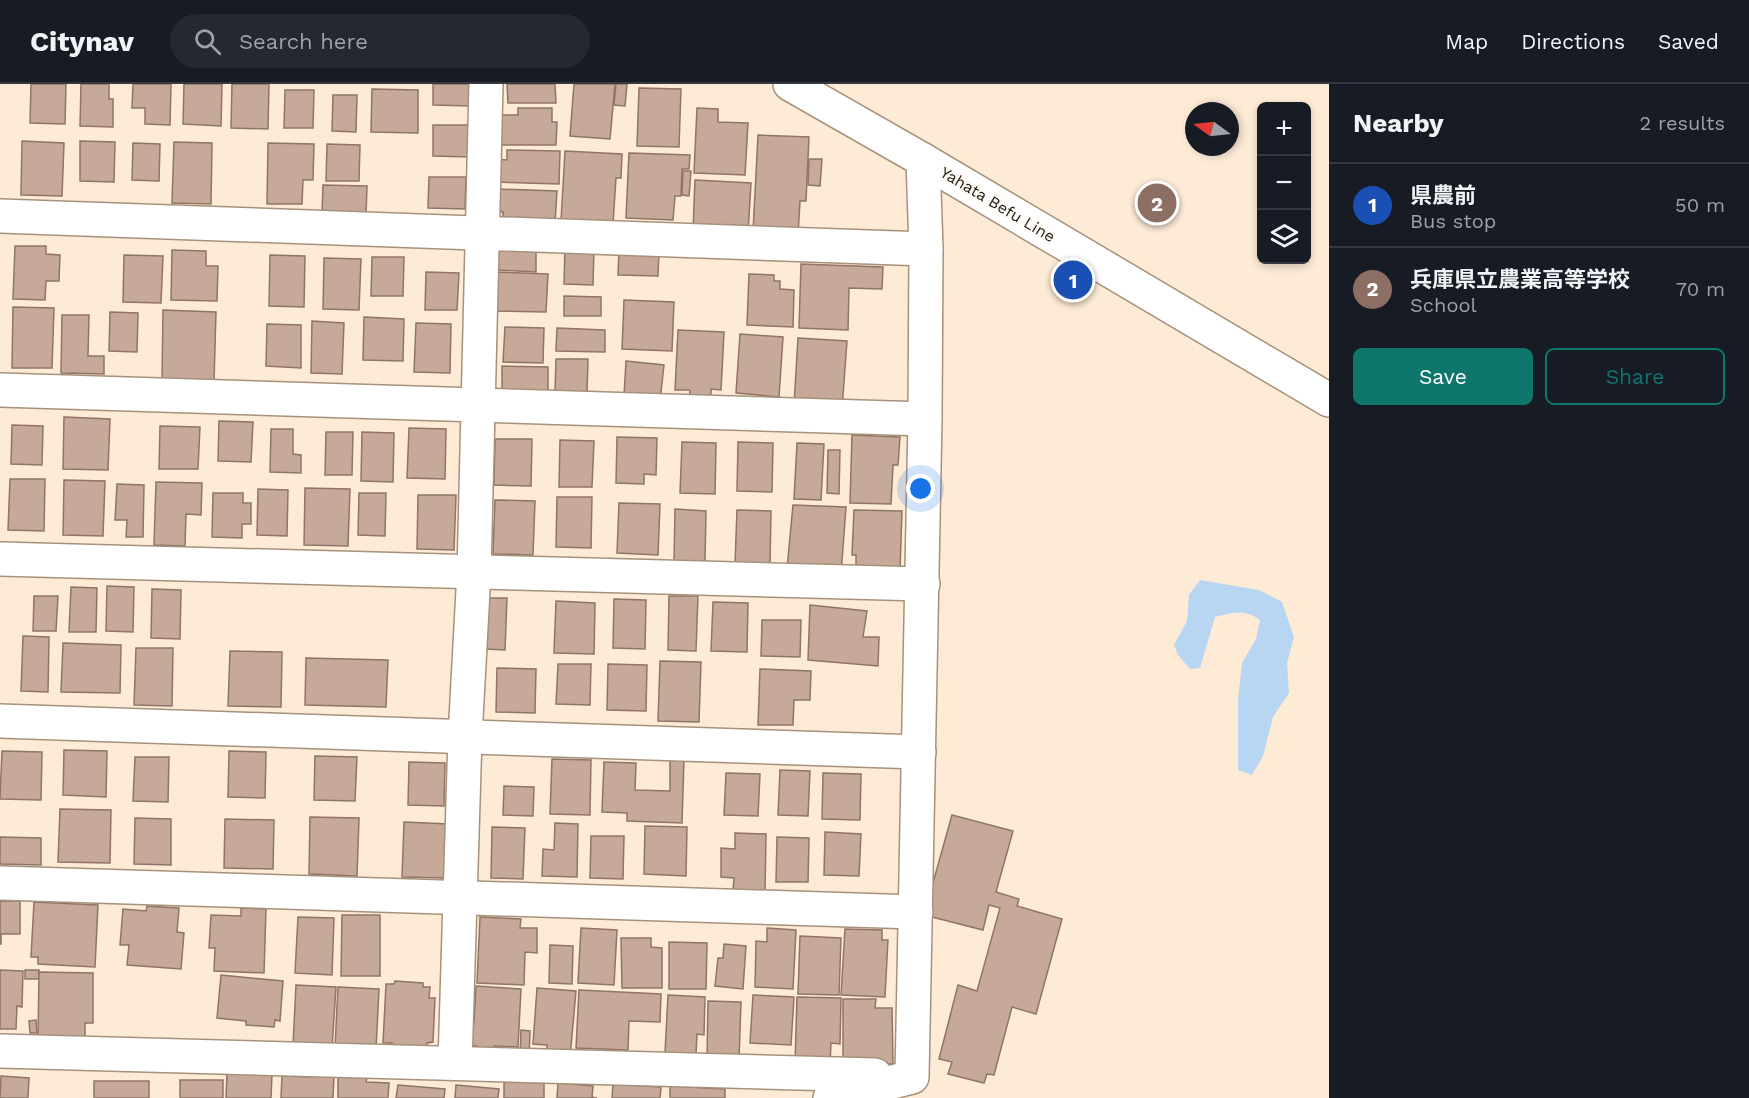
<!DOCTYPE html>
<html lang="en">
<head>
<meta charset="utf-8">
<style>
  :root { --surface:#171b24; --page:#242831; --text:#f1f3f6; --muted:#9ea1a6; --line:#363941; --accent:#0f766e }
  body { margin:0; font-family:"Work Sans","Noto Sans JP",sans-serif; background:var(--page); color:var(--text) }
  .controls { position:absolute; right:18px; top:18px; display:grid; overflow:hidden; border-radius:9px; box-shadow:0 3px 9px #0003 }
  .controls button { width:54px; height:54px; display:grid; place-items:center; padding:0; border:0; border-bottom:2px solid var(--line); background:var(--surface); color:var(--text); font:30px sans-serif }
  .compass { position:absolute; left:1185px; top:18px; width:54px; height:54px; border-radius:50%; background:var(--surface); box-shadow:0 3px 9px #0003; rotate:285deg }
  .you { position:absolute; left:921px; top:405px; width:21px; height:21px; margin:-15px; border:4px solid #fff; border-radius:50%; background:#1a73e8; box-shadow:0 0 0 9px #1a73e833 }
  .badge { display:grid; place-items:center; width:39px; height:39px; border-radius:50%; background:var(--accent); color:#fff; font-size:20px; font-weight:700 }
  .pin { position:absolute; translate:-50% -50%; border:3px solid #fff; box-shadow:0 2px 6px #0006 }
  .list { margin:0; padding:0; list-style:none }
  h2 { display:flex; justify-content:space-between; align-items:center; height:78px; margin:0; padding:0 24px; font-size:26px }
  h2 small { font-size:20px; font-weight:400; color:var(--muted) }
  .list li { display:grid; grid-template-columns:39px 1fr auto; gap:18px; align-items:center; box-sizing:border-box; height:84px; padding:0 24px; border-top:2px solid var(--line) }
  .list b { display:block; font-size:22px; white-space:nowrap }
  .list p { margin:0; font-size:20px; white-space:nowrap; color:var(--muted) }
  .list em { font-size:20px; font-style:normal; color:var(--muted) }
  .actions { display:flex; gap:12px; padding:18px 24px }
  .actions a { flex:1; padding:14px 0; border:2px solid var(--accent); border-radius:9px; text-align:center; font-size:21px; color:var(--accent) }
  .actions .main { background:var(--accent); color:#fff }
  .icon { flex:none; width:33px; height:33px; fill:none; stroke:currentColor; stroke-width:2; stroke-linecap:round; stroke-linejoin:round }
  .map { position:relative; flex:none; width:1329px; height:1014px; overflow:hidden }
  header { display:flex; align-items:center; gap:36px; box-sizing:border-box; height:84px; padding:0 30px; background:var(--surface); border-bottom:2px solid var(--line) }
  header strong { font-size:28px }
  nav { display:flex; gap:33px; margin-inline-start:auto; font-size:21px }
  .search { width:420px; height:54px; background:var(--page); display:flex; align-items:center; gap:15px; box-sizing:border-box; padding:0 21px; border-radius:33px; color:var(--muted); font-size:22px }
  main { display:flex }
  aside { flex:1; background:var(--surface) }
  .map>svg:first-child { display:block }
  .water { fill:#b8d5f1 }
  .building { fill:#c7a999; stroke:#907465; stroke-width:1.5 }
  .lines { fill:none; stroke-linecap:round; stroke-linejoin:round }
  .minor-casing { stroke:#a6927a; stroke-width:36 }
  .secondary-casing { stroke:#a6927a; stroke-width:36 }
  .minor { stroke:#fff; stroke-width:33 }
  .secondary { stroke:#fff; stroke-width:33 }
  .labels { text-anchor:middle; stroke-width:4.5; stroke-linejoin:round; paint-order:stroke }
  .street-label { font-size:16px; fill:#251d14; stroke:#fffaf5 }
</style>
</head>
<body>
<header>
<strong>Citynav</strong>
<div class="search"><svg class="icon" aria-label="search" viewBox="0 0 24 24"><circle cx="10" cy="10" r="6"/><path d="M15 15l6 6"/></svg>Search here</div>
<nav><a>Map</a><a>Directions</a><a>Saved</a></nav>
</header>
<main>
<div class="map">
<svg width="1329" height="1014" viewBox="0 0 1329 1014">
  <rect width="100%" height="100%" fill="#fdebd6"/>
  <path class="water" d="M1200,496L1259,506L1282,518L1294,553L1287,579L1289,609L1273,633L1263,672L1252,691L1238,686V616L1242,579L1256,555L1260,536C1245,525 1232,529 1215,533L1200,584L1190,585L1178,571L1174,561L1187,537L1189,511Z"/>
  <g class="building">
    <path d="M31,0H66L65,40L30,39Z"/>
    <path d="M81,0H109V15H113V43L80,42Z"/>
    <path d="M133,0H171L170,41L145,40V24H132Z"/>
    <path d="M184,0H222L221,42L183,40Z"/>
    <path d="M232,0H269L268,45L231,44Z"/>
    <path d="M433,0H473L472,22L433,21Z"/>
    <path d="M507,0H555L556,19H508Z"/>
    <path d="M574,0H615L610,55L570,52Z"/>
    <path d="M616,0H627L625,22L614,21Z"/>
    <path d="M639,4L681,5L679,63L637,62Z"/>
    <path d="M372,5L418,6V49L371,48Z"/>
    <path d="M285,6H314L313,44H284Z"/>
    <path d="M333,11H357L356,48L332,47Z"/>
    <path d="M518,24H552V38H557L556,61H499L500,31H518Z"/>
    <path d="M697,24L718,25V38L748,39L745,91L694,89Z"/>
    <path d="M433,41H472L471,73L433,72Z"/>
    <path d="M758,51L809,53L806,117H800L798,151L753,148Z"/>
    <path d="M22,57L64,59L62,112L21,111Z"/>
    <path d="M80,57L115,58L114,98L80,97Z"/>
    <path d="M174,58L212,59L211,120L172,119Z"/>
    <path d="M133,59L160,60L159,97L132,96Z"/>
    <path d="M268,59L314,60L313,96H303L302,120H267Z"/>
    <path d="M327,60L360,61L359,97H326Z"/>
    <path d="M507,66L560,67L559,100L494,98L495,75L507,76Z"/>
    <path d="M565,67L622,70L621,94H616L613,140L561,137Z"/>
    <path d="M629,69L690,71L689,85H682L681,112H675L673,136L626,134Z"/>
    <path d="M809,75H822L820,102L808,101Z"/>
    <path d="M683,87H691L689,112L682,111Z"/>
    <path d="M429,93H466L465,125L428,124Z"/>
    <path d="M695,96L751,99L748,149L693,146Z"/>
    <path d="M323,101L367,102L366,131L322,130Z"/>
    <path d="M497,105L557,107L555,139L503,137V128L496,127Z"/>
    <path d="M15,162H46V170L60,171L59,197H46L45,216L13,215Z"/>
    <path d="M565,164L594,165L593,201L564,200Z"/>
    <path d="M172,166L206,167V182H218L217,217L171,216Z"/>
    <path d="M496,166L536,168V188L496,186Z"/>
    <path d="M619,166L659,167L658,192L618,191Z"/>
    <path d="M124,171L163,172L161,219L123,218Z"/>
    <path d="M270,171L305,172L304,223L269,222Z"/>
    <path d="M372,173H404L403,212H371Z"/>
    <path d="M324,174L361,175L359,226L323,225Z"/>
    <path d="M801,180L883,183L882,205L849,204L848,246L799,244Z"/>
    <path d="M426,188L459,189L457,226H425Z"/>
    <path d="M494,188L548,190L546,228L492,227Z"/>
    <path d="M749,190L774,191V197H780V205L794,206L793,243L747,241Z"/>
    <path d="M564,212L601,213V232H564Z"/>
    <path d="M624,216L674,218L672,267L622,265Z"/>
    <path d="M13,223L54,224L52,284H12Z"/>
    <path d="M163,226L216,228L214,298L162,296Z"/>
    <path d="M110,228L138,229L137,268L109,267Z"/>
    <path d="M62,231H89L88,272H104V290L61,289Z"/>
    <path d="M364,233L404,235L403,277L363,276Z"/>
    <path d="M312,237L344,239L342,290L311,289Z"/>
    <path d="M416,239L451,240L450,289L414,288Z"/>
    <path d="M267,240L301,241V284L266,282Z"/>
    <path d="M505,243L544,244L543,279L503,278Z"/>
    <path d="M557,244L605,246V268L556,267Z"/>
    <path d="M678,246L724,248L721,306L711,305V319L689,318L690,306H675Z"/>
    <path d="M740,250L783,253L779,313L736,309Z"/>
    <path d="M798,254L847,257L842,325L794,321Z"/>
    <path d="M556,275H588L587,309H555Z"/>
    <path d="M626,277L664,281L660,317L624,312Z"/>
    <path d="M502,282L548,283V310L502,308Z"/>
    <path d="M64,333L110,335L108,386L63,385Z"/>
    <path d="M219,337L253,338L251,378L218,377Z"/>
    <path d="M12,341L43,342L42,381L11,380Z"/>
    <path d="M160,342L200,343L198,385H159Z"/>
    <path d="M409,344L446,345L445,395L407,394Z"/>
    <path d="M271,345H293V370L301,371V389L270,388Z"/>
    <path d="M326,348H353L352,391H325Z"/>
    <path d="M362,348L394,349L393,398L361,397Z"/>
    <path d="M852,351L900,353L898,381H893L891,420L850,419Z"/>
    <path d="M617,353L657,354L656,391L644,390V400L616,399Z"/>
    <path d="M495,355H532L531,402L494,401Z"/>
    <path d="M560,356L594,357L592,403H559Z"/>
    <path d="M682,358L716,359L715,410L680,409Z"/>
    <path d="M738,358L773,359L772,408L737,407Z"/>
    <path d="M797,359L824,360L821,416L794,415Z"/>
    <path d="M828,366H840L839,410L827,409Z"/>
    <path d="M10,395H45L44,447L8,446Z"/>
    <path d="M64,396L105,397L103,452L63,451Z"/>
    <path d="M156,398L202,399L201,431L186,430L185,462L154,461Z"/>
    <path d="M117,400L144,401L143,453H126L127,436H115Z"/>
    <path d="M305,404L350,405L348,462L304,461Z"/>
    <path d="M258,405L288,406L287,452L257,451Z"/>
    <path d="M213,409H243V419H251V440H242V454L212,453Z"/>
    <path d="M359,409H386L385,452L358,451Z"/>
    <path d="M418,411H456L454,466L417,465Z"/>
    <path d="M557,413H592L591,464L556,463Z"/>
    <path d="M495,416L535,417L533,471L493,470Z"/>
    <path d="M619,419L660,420L658,471L617,469Z"/>
    <path d="M793,421L846,423L841,490L787,485Z"/>
    <path d="M675,425L706,427L705,477H674Z"/>
    <path d="M737,426L771,427L770,481L735,480Z"/>
    <path d="M854,426L902,427L900,486L856,484V471H852Z"/>
    <path d="M107,502L134,503L133,548L106,547Z"/>
    <path d="M71,503L97,504L96,548H69Z"/>
    <path d="M152,505L181,506L180,555L151,554Z"/>
    <path d="M34,512H58L56,547H33Z"/>
    <path d="M669,512H698L696,567L668,566Z"/>
    <path d="M487,514H507L505,566L486,565Z"/>
    <path d="M614,515L646,516L645,565L613,564Z"/>
    <path d="M556,517L595,519L594,570L554,569Z"/>
    <path d="M713,518L748,519L747,568L711,567Z"/>
    <path d="M810,521L867,527L863,553H879L878,582L808,576Z"/>
    <path d="M762,536H801L800,573L761,572Z"/>
    <path d="M23,552L49,553L48,608L21,607Z"/>
    <path d="M63,559L121,561L120,609L61,608Z"/>
    <path d="M136,564H173L172,622L134,621Z"/>
    <path d="M230,567L282,568L281,623L228,622Z"/>
    <path d="M306,574L388,576L386,623L305,621Z"/>
    <path d="M660,577L701,578L699,638L658,637Z"/>
    <path d="M558,580H591L590,621L556,620Z"/>
    <path d="M608,580L647,581L646,627L607,626Z"/>
    <path d="M497,584L536,585L535,629L496,628Z"/>
    <path d="M760,585L811,587L810,616H794L793,641H758Z"/>
    <path d="M64,666L107,667L106,713L63,711Z"/>
    <path d="M2,667L42,668L41,716L0,715Z"/>
    <path d="M229,667L266,668L265,714L228,713Z"/>
    <path d="M315,672L357,673L355,717L314,716Z"/>
    <path d="M135,673H169L168,718L133,717Z"/>
    <path d="M552,675L591,676L590,731L550,730Z"/>
    <path d="M670,675H684L682,739L627,737V729L602,728L604,678L636,679L635,706L670,707Z"/>
    <path d="M409,678L445,679L444,722L408,721Z"/>
    <path d="M780,686L810,687L808,732L778,731Z"/>
    <path d="M726,689L760,690L758,732L724,731Z"/>
    <path d="M823,689L861,690L860,736L822,735Z"/>
    <path d="M504,702L534,703L533,732L503,731Z"/>
    <path d="M60,725L111,726L110,779L58,778Z"/>
    <path d="M952,731L1013,747L996,808L1019,815L1017,822L1062,835L1036,930L1012,923L994,991L987,990L984,999L948,990L952,978L939,975L958,901L977,907L1000,824L989,821L983,846L924,831Z"/>
    <path d="M310,733L359,734L357,792L309,790Z"/>
    <path d="M135,734L171,735V781L134,780Z"/>
    <path d="M225,735L274,736L273,785L224,784Z"/>
    <path d="M404,738L449,740L447,794L402,793Z"/>
    <path d="M555,739L578,740L577,793L542,792L543,765L554,766Z"/>
    <path d="M645,742L687,743L686,792L644,790Z"/>
    <path d="M492,743L525,744L523,795L491,794Z"/>
    <path d="M825,748L861,750L859,792L824,791Z"/>
    <path d="M735,749L766,750L765,808L733,806L734,794L721,793V764L735,765Z"/>
    <path d="M591,752H624L623,795L590,794Z"/>
    <path d="M0,753L41,754V781L0,780Z"/>
    <path d="M777,753L809,754L808,798H776Z"/>
    <path d="M0,817H20V850H1V860H0Z"/>
    <path d="M34,818L98,821L95,883L38,880V873H31Z"/>
    <path d="M147,822L179,824L177,848L184,849L181,885L127,881L129,861H120L123,825L146,827Z"/>
    <path d="M241,824L266,825L264,889L214,887L215,864H209L211,831L241,832Z"/>
    <path d="M342,831H380V892H341Z"/>
    <path d="M298,833L334,834L332,891L295,889Z"/>
    <path d="M480,833L521,835L520,844H537V869L525,868L524,901L477,899Z"/>
    <path d="M581,844L617,846L614,901L578,899Z"/>
    <path d="M767,844L796,846L793,905L755,903L756,857L767,858Z"/>
    <path d="M845,845L882,846V856H888L885,913L841,911Z"/>
    <path d="M800,852L841,854L839,911L798,910Z"/>
    <path d="M621,854H651V863L662,864V904H622Z"/>
    <path d="M669,858L707,859L706,905H669Z"/>
    <path d="M724,860L746,862L743,905L715,902L718,874H723Z"/>
    <path d="M550,861L573,862L572,900L549,899Z"/>
    <path d="M0,886L23,887L22,923L17,922L16,945H0Z"/>
    <rect x="25" y="886" width="14" height="9"/>
    <path d="M39,888L93,889V939H85V955H38Z"/>
    <path d="M221,891L283,897L280,937L275,936L274,943L246,941V937L217,934Z"/>
    <path d="M395,897L423,899V903H430L429,914H435L433,958L427,959V963L391,961L392,959H383L386,900H394Z"/>
    <path d="M296,901L336,903L332,964L293,961Z"/>
    <path d="M476,902L521,905L518,963L494,962L493,971H477V962H466L467,938H474Z"/>
    <path d="M338,903L379,905L376,965L335,963Z"/>
    <path d="M537,904L576,907L570,974L547,973V961L533,960Z"/>
    <path d="M579,906L661,910L660,938L629,937L628,966L576,964Z"/>
    <path d="M668,911L705,913L704,951L697,950L696,970L665,969Z"/>
    <path d="M753,911L794,913L791,961L750,959Z"/>
    <path d="M797,913L841,914L840,960L831,959L830,980L795,979Z"/>
    <path d="M843,915H876L875,924H892L893,980H843Z"/>
    <path d="M708,917L741,918L739,975L707,974Z"/>
    <path d="M36,936L37,949H30L29,937Z"/>
    <path d="M521,946L530,947L529,974L520,973Z"/>
    <path d="M227,989L272,990L271,1014H226Z"/>
    <path d="M313,991L334,992L333,1014H281L282,992L312,993Z"/>
    <path d="M1,992L29,994L28,1014H0Z"/>
    <path d="M338,992L367,993L366,998L389,999L388,1014H338Z"/>
    <rect x="180" y="996" width="43" height="18"/>
    <rect x="94" y="997" width="55" height="17"/>
    <path d="M504,997L544,999V1014H504Z"/>
    <path d="M558,999L593,1002L592,1013L597,1014H557Z"/>
    <path d="M613,1000L661,1003L660,1014H612Z"/>
    <path d="M398,1001L445,1005L444,1014H396Z"/>
    <path d="M456,1001L499,1005L498,1014H455Z"/>
    <path d="M670,1002L725,1005V1014H670Z"/>
  </g>
  <g class="lines">
    <defs>
      <g id="minor">
        <path d="M0,132L926,165"/>
        <path d="M0,306L925,335"/>
        <path d="M0,475L923,500"/>
        <path d="M0,637L919,668"/>
        <path d="M0,799L916,828"/>
        <path d="M0,967L875,991"/>
        <path d="M455,979L465,653L474,488L486,0"/>
        <path d="M830,1014L912,993L925,335L926,165L923,76"/>
      </g>
      <path id="secondary" d="M790,0L923,76L1329,316"/>
    </defs>
    <use href="#minor" class="minor-casing"/>
    <use href="#secondary" class="secondary-casing"/>
    <use href="#minor" class="minor"/>
    <use href="#secondary" class="secondary"/>
  </g>
  <g class="labels">
    <g class="street-label">
      <text transform="translate(998 120) rotate(31)" y="6">Yahata Befu Line</text>
    </g>
  </g>
</svg>
<div class="controls">
<button>+</button>
<button>−</button>
<button><svg class="icon" aria-label="layers" viewBox="0 0 24 24"><path d="M12 4l9 5-9 5-9-5zM3 14l9 5 9-5"/></svg></button>
</div>
<svg class="compass" viewBox="-18 -18 36 36"><path d="M0-13l5 13h-10z" fill="#e53935"/><path d="M0 13l5-13h-10z" fill="#9ea1a6"/></svg>
<div class="you"></div>
<div class="pin badge" style="left:1073px;top:196px;background:#1a4fb4">1</div>
<div class="pin badge" style="left:1157px;top:119px;background:#8d6e63">2</div>
</div>
<aside>
<h2>Nearby<small>2 results</small></h2>
<ul class="list">
<li><span class="badge" style="background:#1a4fb4">1</span><div><b>県農前</b><p>Bus stop</p></div><em>50 m</em></li>
<li><span class="badge" style="background:#8d6e63">2</span><div><b>兵庫県立農業高等学校</b><p>School</p></div><em>70 m</em></li>
</ul>
<div class="actions"><a class="main">Save</a><a>Share</a></div>
</aside>
</main>
</body>
</html>
